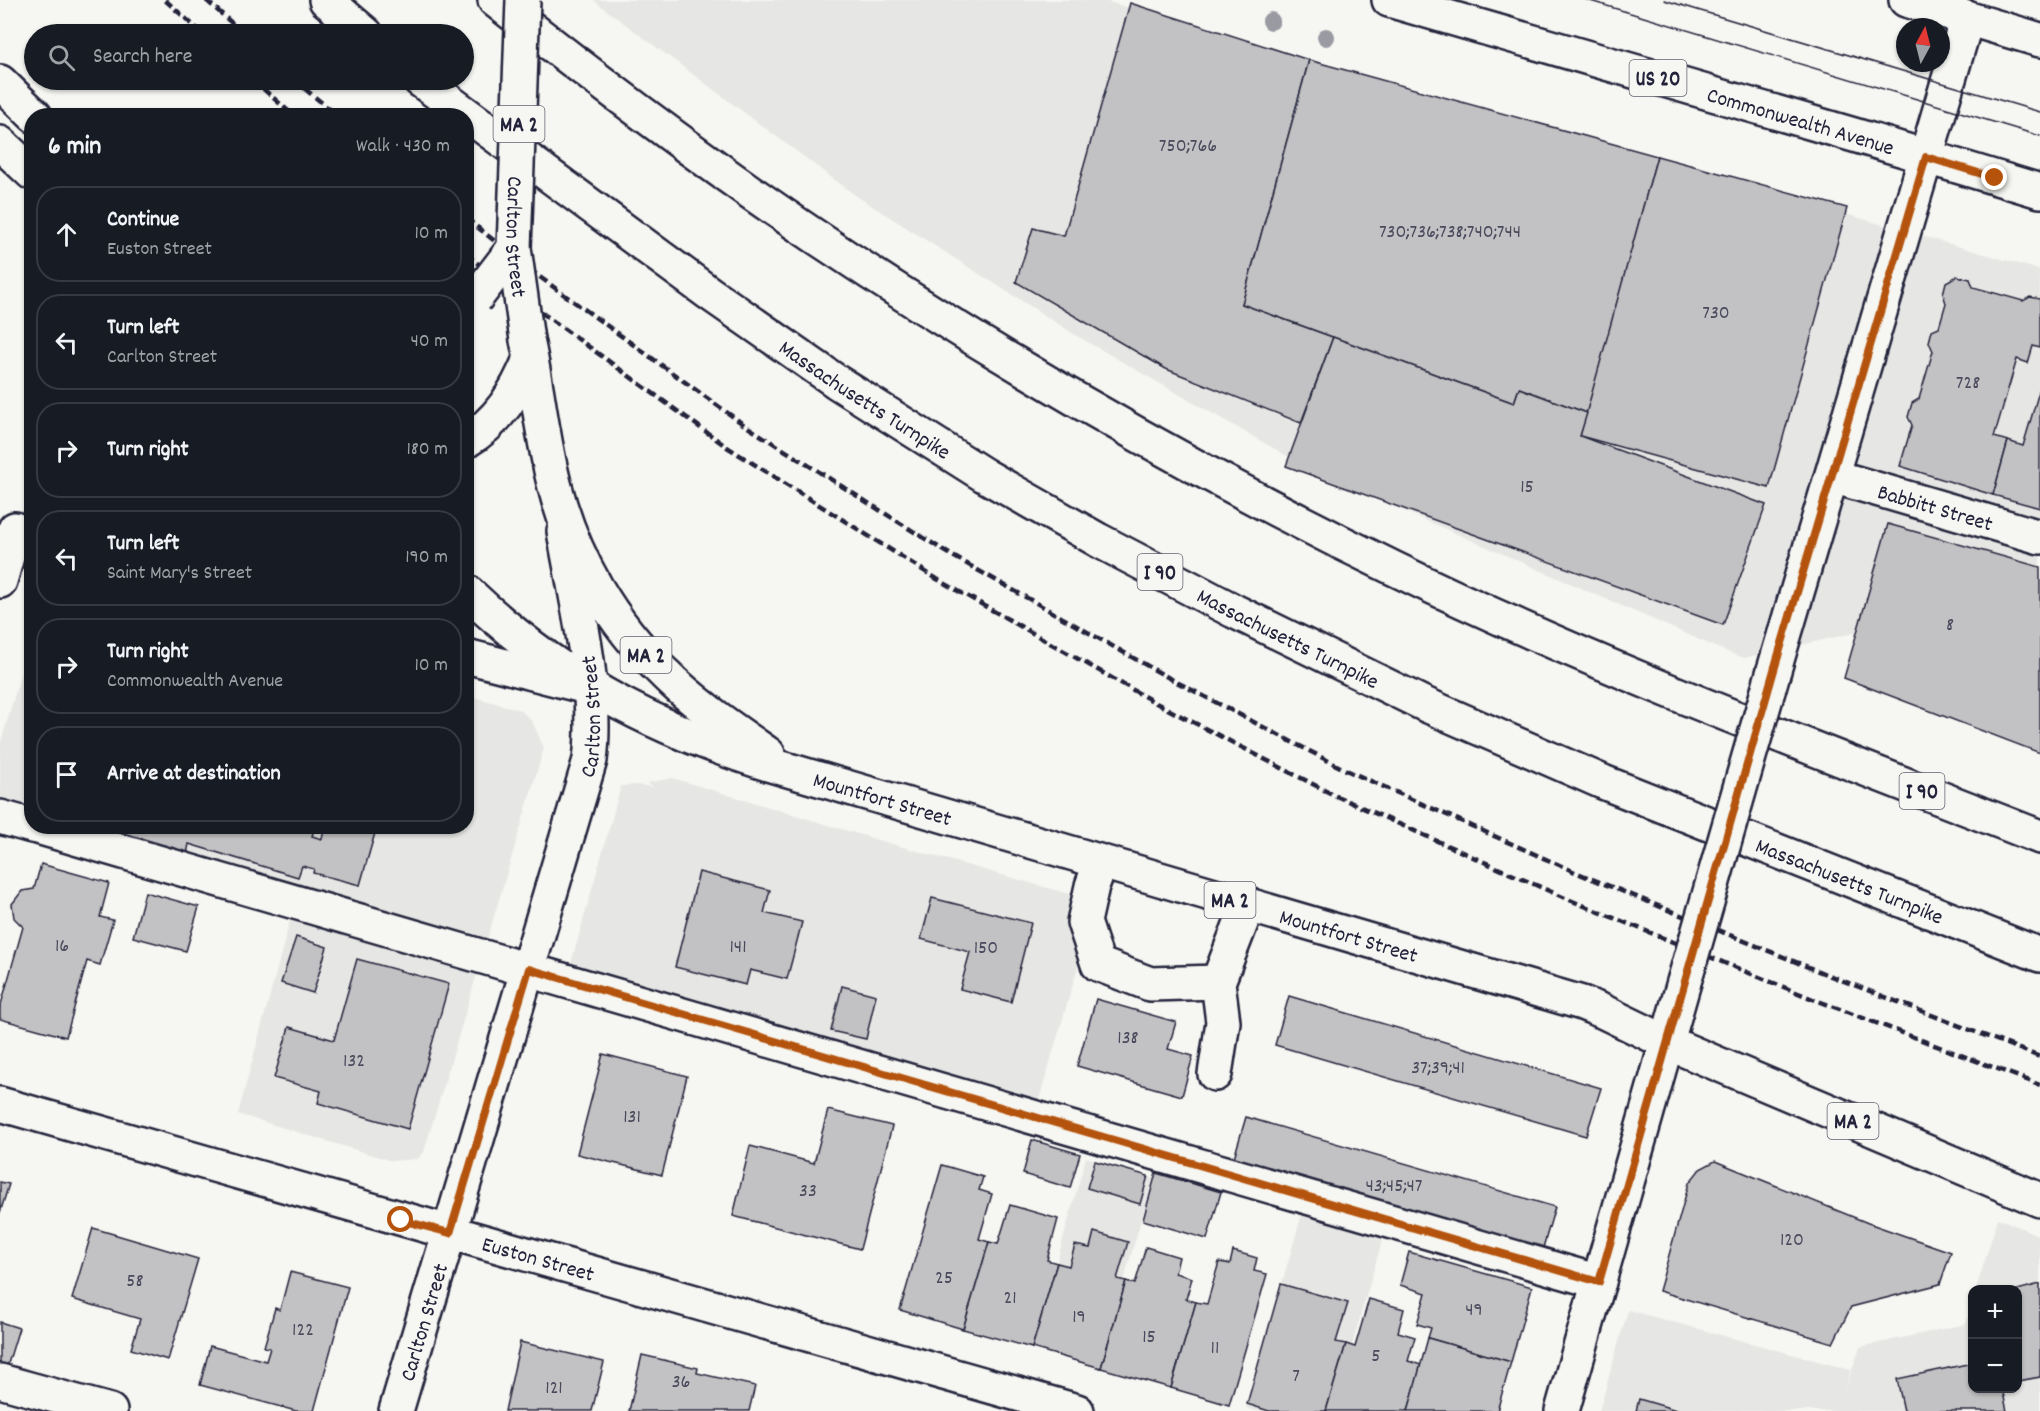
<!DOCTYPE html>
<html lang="en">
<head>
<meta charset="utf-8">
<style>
  :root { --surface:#171b24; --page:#20242c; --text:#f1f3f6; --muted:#9ea1a6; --line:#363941 }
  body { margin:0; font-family:Dekko,sans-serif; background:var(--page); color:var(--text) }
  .controls { position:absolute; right:18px; bottom:18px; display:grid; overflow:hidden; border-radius:12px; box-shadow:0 2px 4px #0004 }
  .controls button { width:54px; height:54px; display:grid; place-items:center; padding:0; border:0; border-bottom:2px solid var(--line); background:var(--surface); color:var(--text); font:30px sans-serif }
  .compass { position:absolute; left:1896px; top:18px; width:54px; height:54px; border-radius:50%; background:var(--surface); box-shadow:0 2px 4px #0004; rotate:7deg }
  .stop { position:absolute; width:18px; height:18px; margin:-14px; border:4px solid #b45309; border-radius:50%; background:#fff }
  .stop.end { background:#b45309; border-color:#fff; box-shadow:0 2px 6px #0008 }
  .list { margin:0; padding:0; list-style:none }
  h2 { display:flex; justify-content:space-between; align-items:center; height:78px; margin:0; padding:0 24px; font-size:26px }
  h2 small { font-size:20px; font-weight:400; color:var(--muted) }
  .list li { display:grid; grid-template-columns:39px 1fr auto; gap:18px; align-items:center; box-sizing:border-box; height:96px; margin:0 12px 12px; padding:0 12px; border:2px solid var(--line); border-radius:24px }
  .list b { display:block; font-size:22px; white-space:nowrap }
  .list p { margin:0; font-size:20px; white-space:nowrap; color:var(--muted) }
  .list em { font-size:20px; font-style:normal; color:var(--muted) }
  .icon { flex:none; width:33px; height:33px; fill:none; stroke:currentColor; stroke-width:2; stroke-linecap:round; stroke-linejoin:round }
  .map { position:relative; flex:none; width:2040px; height:1411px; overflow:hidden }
  .search { position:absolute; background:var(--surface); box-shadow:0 2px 4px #0004; left:24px; top:24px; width:450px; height:66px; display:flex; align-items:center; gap:15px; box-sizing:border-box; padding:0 21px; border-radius:33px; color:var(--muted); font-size:22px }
  .panel { position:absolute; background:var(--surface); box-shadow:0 2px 4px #0004; left:24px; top:108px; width:450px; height:726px; border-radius:24px }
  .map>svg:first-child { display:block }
  .built { fill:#e6e6e4 }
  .building { fill:#c2c2c4; stroke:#22223b; stroke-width:1.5 }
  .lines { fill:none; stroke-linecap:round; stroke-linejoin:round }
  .minor-casing { stroke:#22223b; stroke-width:38 }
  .major-casing { stroke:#22223b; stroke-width:38 }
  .highway-casing { stroke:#22223b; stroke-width:38 }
  .minor { stroke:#f6f6f2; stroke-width:33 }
  .major { stroke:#f6f6f2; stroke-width:33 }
  .highway { stroke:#f6f6f2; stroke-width:33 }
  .tram { stroke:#22223b; stroke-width:1.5 }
  .rail { stroke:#22223b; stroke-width:4.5; stroke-dasharray:9 4.5; stroke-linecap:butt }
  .minor-bridge-casing { stroke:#22223b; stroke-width:38; stroke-linecap:butt }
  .highway-bridge-casing { stroke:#22223b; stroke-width:38; stroke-linecap:butt }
  .minor-bridge { stroke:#f6f6f2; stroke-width:33 }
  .highway-bridge { stroke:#f6f6f2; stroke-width:33 }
  .tree { fill:#9a9aa3 }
  .route { stroke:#b45309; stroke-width:8 }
  .labels { text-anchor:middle; stroke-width:5; stroke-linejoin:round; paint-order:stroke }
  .number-label { font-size:20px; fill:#4a4a5d }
  .shield { fill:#f6f6f2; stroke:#626272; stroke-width:1.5 }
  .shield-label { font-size:21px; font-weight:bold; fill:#22223b }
  .street-label { font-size:22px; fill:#22223b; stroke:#f6f6f2 }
</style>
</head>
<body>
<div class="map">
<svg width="2040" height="1411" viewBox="0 0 2040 1411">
  <rect width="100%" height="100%" fill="#f6f6f2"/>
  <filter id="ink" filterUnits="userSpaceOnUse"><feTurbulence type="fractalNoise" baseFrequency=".0167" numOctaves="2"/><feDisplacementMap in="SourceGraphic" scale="12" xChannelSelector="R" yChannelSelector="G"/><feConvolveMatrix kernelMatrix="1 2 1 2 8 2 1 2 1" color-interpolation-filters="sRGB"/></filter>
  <g filter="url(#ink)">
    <g class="built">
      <path d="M593,0H1102L2040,270V742L1858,632L1744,658L1725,651L1315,472L1077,336L855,195Z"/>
      <path d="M31,638V818L0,808V746Z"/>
      <path d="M467,695L520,710L532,721L544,748L424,1152L417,1159L392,1161L238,1114L296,898L61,827L466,826Z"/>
      <path d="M672,778L878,840L1097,902L1036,1110L570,967L621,786L635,785L653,787L647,783Z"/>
      <path d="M1086,1157L1153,1178L1100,1364L1034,1344Z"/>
      <path d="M1308,1193L1389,1217L1333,1411H1256L1246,1408Z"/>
      <path d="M1998,1218L2040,1236V1411H1599L1628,1310L1851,1370L1844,1393L1860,1347L1966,1324L1972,1302V1388H2018V1290L1976,1289Z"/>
    </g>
    <g class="building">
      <path d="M1130,3L1309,60L1242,304L1333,337L1301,423L1166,369L1016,282L1033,228L1064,236Z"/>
      <path d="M1309,60L1657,156L1587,413L1519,388L1514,403L1242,304Z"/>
      <path d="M1657,156L1847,208L1769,488L1580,436Z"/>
      <path d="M1957,276L1970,279L1973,287L2023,301L2030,297L2040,299V348L2033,346L2028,363L2017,359L1994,437L2008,441L1993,495L1900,466L1912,425L1908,417L1912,403L1919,399L1933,351L1929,342L1932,330L1939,327L1946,303L1943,294L1946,282Z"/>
      <path d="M1333,337L1514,403L1519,388L1587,413L1580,436L1766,505L1723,625L1286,466Z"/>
      <path d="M2040,388V508L1993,495L2008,441L2023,446Z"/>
      <path d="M1888,524L2040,567V753L1844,678Z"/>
      <path d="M108,826H302L314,830L312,836L322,839L325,826H377L360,885L313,873L314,869L302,866L298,877L189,844L187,854L106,832Z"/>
      <path d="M41,864L109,883L100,917L113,920L100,965L87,961L66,1037L0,1019V1008L23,927L14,918L12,904L22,891L34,889Z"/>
      <path d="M699,872L770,890L764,913L802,922L787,979L750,970L746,985L675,967Z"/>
      <path d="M145,892L199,907L186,951L133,937Z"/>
      <path d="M932,898L1031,923L1011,1002L960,989L970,952L921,939Z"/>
      <path d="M296,937L327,947L313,993L281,983Z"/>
      <path d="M357,959L449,984L408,1129L318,1103L321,1091L274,1078L289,1027L334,1040Z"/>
      <path d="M842,986L876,995L866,1039L831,1031Z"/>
      <path d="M1289,996L1601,1088L1586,1136L1275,1045Z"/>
      <path d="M1096,999L1176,1022L1168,1049L1193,1056L1182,1096L1077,1066Z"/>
      <path d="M603,1054L687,1076L662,1175L577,1154Z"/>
      <path d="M828,1110L892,1126L860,1249L733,1216L750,1146L814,1163Z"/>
      <path d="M1246,1117L1555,1207L1542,1251L1233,1161Z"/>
      <path d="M1032,1140L1080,1154L1070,1188L1023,1174Z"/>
      <path d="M1095,1161L1148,1176L1140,1204L1087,1188Z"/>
      <path d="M1715,1161L1868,1223L1951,1252L1940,1284L1851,1307L1833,1343L1659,1291L1689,1183L1700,1169Z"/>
      <path d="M942,1165L983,1177L979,1190L992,1194L979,1239L989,1242L963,1329L900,1310Z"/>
      <path d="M1156,1173L1221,1192L1207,1239L1143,1220Z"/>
      <path d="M0,1182L9,1184L0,1213Z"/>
      <path d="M1010,1205L1058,1219L1047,1260L1057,1263L1032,1348L963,1329L989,1242L998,1244Z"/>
      <path d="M93,1228L198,1259L168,1360L131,1349L140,1319L72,1299Z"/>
      <path d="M1094,1232L1128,1242L1117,1279L1126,1281L1101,1368L1032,1348L1057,1263L1069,1266L1075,1245L1090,1248Z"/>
      <path d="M1146,1247L1179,1257L1175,1273L1192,1278L1186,1299L1196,1302L1171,1388L1101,1368L1126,1281L1135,1284Z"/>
      <path d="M1233,1251L1257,1258L1254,1271L1267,1274L1229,1405L1171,1388L1196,1302L1207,1304L1219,1262L1230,1264Z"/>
      <path d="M1409,1252L1532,1287L1511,1362L1428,1338L1431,1328L1417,1324L1426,1293L1400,1285Z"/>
      <path d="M290,1272L348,1287L314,1411H296L200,1385L210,1346L266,1361L270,1348L264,1347L275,1308L280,1310Z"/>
      <path d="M1281,1284L1348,1303L1336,1342L1346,1344L1326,1411H1269L1247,1404Z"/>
      <path d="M2040,1284V1377L2018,1381L2017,1290Z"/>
      <path d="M1369,1299L1404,1309L1398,1332L1415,1337L1408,1361L1421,1365L1408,1411H1326L1346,1344L1355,1347Z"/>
      <path d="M0,1322L19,1328L7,1367L0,1365Z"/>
      <path d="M1428,1338L1511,1362L1497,1411H1408Z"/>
      <path d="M520,1342L604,1362L592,1411H505Z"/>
      <path d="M642,1355L698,1368L697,1373L755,1386L749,1411H629Z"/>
      <path d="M1972,1363V1388H2002L2007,1411H1904L1897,1379Z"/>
      <path d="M1639,1399L1680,1411H1636Z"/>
    </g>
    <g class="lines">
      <defs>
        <g id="minor">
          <path id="s1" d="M1832,476L2040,537"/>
          <path d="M0,581L15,529"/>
          <path d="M466,656L587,687"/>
          <path d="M1774,670L1967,18"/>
          <path d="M0,817L32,826"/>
          <path d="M34,826L1599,1282"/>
          <path d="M1101,862L1092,886L1084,922L1098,964L1150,984L1218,982"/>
          <path d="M1215,1074L1223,1022L1218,982L1248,905"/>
          <path id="s2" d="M0,1104L1077,1411"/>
          <path d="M0,1381L110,1411"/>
          <path d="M1562,1411L1684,982"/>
        </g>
        <g id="major">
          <path id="s3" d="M1389,0L1854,135L2040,191"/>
          <path d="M1906,0L2040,40"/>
          <path id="s4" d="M396,1411L590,760C599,690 576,601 564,531"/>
        </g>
        <g id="highway">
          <path d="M326,0L366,34"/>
          <path d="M495,0C599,82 705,163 816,237C1001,361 1193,471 1393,568C1602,670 1823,752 2040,837"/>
          <path id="s5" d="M420,80L709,293L837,382L984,475L1098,540L1234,611L1424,704L1603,782L2040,955"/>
          <path d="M0,82L35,116"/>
          <path d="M0,143L32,173"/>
          <path d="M527,340C538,388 542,439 555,487C573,557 611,623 664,673C695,704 732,729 768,754"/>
          <path d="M466,441C499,421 516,393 530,359"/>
          <path id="s6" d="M466,591C556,677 650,727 768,764L1582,1003L1602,1011L1666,1042L2040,1200"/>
        </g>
      </defs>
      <use href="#minor" class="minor-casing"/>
      <use href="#major" class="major-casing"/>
      <use href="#highway" class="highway-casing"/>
      <use href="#minor" class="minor"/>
      <use href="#major" class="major"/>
      <use href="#highway" class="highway"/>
      <g class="tram">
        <path d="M1587,0L2040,136"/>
        <path d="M1664,0L2040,112"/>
      </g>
      <g class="rail">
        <path d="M165,0L203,34"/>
        <path d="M206,0L244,34"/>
        <path d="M253,80L294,116"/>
        <path d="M294,80L338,116"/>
        <path d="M466,218L537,275L743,424L951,555L1169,678L1346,770L1575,872L1823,973L2040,1057"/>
        <path d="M466,254L516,294L727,447L937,579L1156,703L1334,795L1565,898L1813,999L2040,1085"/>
      </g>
      <defs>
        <path id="minor-bridge" d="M1684,982L1774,670"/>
        <g id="highway-bridge">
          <path id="s7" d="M523,0L514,248L527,340"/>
          <path d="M475,299L514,248"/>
        </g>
      </defs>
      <use href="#minor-bridge" class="minor-bridge-casing"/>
      <use href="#highway-bridge" class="highway-bridge-casing"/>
      <use href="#minor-bridge" class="minor-bridge"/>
      <use href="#highway-bridge" class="highway-bridge"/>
    </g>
    <g class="tree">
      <circle cx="1271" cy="21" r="9"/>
      <circle cx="1326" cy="37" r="9"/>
    </g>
  </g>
  <g class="lines" filter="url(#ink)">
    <path class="route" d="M401,1220L450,1233L529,969L1599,1282L1774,670L1926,157L1995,178"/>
  </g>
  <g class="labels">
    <g class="number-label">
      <text x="1188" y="151">750;766</text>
      <text x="1450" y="237">730;736;738;740;744</text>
      <text x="1716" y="318">730</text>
      <text x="1968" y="388">728</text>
      <text x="1527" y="492">15</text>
      <text x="1950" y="630">8</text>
      <text x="62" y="951">16</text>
      <text x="738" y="952">141</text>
      <text x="986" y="953">150</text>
      <text x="1128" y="1043">138</text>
      <text x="354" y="1066">132</text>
      <text x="1438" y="1073">37;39;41</text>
      <text x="632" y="1122">131</text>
      <text x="1394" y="1191">43;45;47</text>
      <text x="808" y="1196">33</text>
      <text x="1792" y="1245">120</text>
      <text x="944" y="1283">25</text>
      <text x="135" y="1286">58</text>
      <text x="1010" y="1303">21</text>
      <text x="1474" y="1315">49</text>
      <text x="1079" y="1322">19</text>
      <text x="303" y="1335">122</text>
      <text x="1149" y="1342">15</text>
      <text x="1215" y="1353">11</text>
      <text x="1376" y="1361">5</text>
      <text x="1296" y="1381">7</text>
      <text x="681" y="1387">36</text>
      <text x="554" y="1393">121</text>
    </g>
    <g class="shield">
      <rect x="1629.5" y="60" width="57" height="36" rx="4.5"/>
      <rect x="493.5" y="106" width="51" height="36" rx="4.5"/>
      <rect x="1137.5" y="554" width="45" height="36" rx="4.5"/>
      <rect x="620.5" y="637" width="51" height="36" rx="4.5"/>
      <rect x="1899.5" y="773" width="45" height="36" rx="4.5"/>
      <rect x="1204.5" y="882" width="51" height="36" rx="4.5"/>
      <rect x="1827.5" y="1103" width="51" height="36" rx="4.5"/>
    </g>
    <g class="shield-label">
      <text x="1658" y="85">US 20</text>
      <text x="519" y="131">MA 2</text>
      <text x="1160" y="579">I 90</text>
      <text x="646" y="662">MA 2</text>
      <text x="1922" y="798">I 90</text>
      <text x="1230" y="907">MA 2</text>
      <text x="1853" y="1128">MA 2</text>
    </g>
    <g class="street-label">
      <text dy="8" stroke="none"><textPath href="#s3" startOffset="429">Commonwealth Avenue</textPath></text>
      <text dy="8" stroke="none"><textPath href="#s7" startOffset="237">Carlton Street</textPath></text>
      <text dy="8" stroke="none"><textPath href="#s5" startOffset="548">Massachusetts Turnpike</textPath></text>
      <text dy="8" stroke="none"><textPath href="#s1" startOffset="108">Babbitt Street</textPath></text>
      <text dy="8" stroke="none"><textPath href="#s5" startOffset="1034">Massachusetts Turnpike</textPath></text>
      <text dy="8" stroke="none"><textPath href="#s4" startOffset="723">Carlton Street</textPath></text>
      <text dy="8" stroke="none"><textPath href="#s6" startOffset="471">Mountfort Street</textPath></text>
      <text dy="8" stroke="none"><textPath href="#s5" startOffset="1646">Massachusetts Turnpike</textPath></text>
      <text dy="8" stroke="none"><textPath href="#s6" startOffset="957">Mountfort Street</textPath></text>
      <text dy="8" stroke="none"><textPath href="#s2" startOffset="560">Euston Street</textPath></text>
      <text dy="8" stroke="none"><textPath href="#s4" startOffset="93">Carlton Street</textPath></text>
    </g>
  </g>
</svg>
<div class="controls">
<button>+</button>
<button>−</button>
</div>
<svg class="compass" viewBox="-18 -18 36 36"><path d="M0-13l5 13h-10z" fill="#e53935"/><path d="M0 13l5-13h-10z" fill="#9ea1a6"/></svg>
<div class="stop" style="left:401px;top:1220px"></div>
<div class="stop end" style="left:1995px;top:178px"></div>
<div class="search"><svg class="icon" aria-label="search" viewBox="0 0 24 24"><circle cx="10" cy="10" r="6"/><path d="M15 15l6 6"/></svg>Search here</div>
<section class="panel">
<h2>6 min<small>Walk · 430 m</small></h2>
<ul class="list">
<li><svg class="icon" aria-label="ahead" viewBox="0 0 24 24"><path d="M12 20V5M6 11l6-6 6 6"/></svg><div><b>Continue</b><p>Euston Street</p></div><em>10 m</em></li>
<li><svg class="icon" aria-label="left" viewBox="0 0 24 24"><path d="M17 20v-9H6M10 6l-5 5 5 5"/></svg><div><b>Turn left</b><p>Carlton Street</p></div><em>40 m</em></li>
<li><svg class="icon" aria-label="right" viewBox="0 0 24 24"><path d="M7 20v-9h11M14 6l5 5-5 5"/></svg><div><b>Turn right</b></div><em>180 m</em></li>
<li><svg class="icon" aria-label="left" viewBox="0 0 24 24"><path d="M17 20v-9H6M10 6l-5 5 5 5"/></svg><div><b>Turn left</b><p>Saint Mary's Street</p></div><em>190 m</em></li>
<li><svg class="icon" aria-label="right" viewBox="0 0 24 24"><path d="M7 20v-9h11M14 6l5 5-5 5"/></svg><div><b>Turn right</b><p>Commonwealth Avenue</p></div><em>10 m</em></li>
<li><svg class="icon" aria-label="arrive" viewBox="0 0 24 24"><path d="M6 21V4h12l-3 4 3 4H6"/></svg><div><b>Arrive at destination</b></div></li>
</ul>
</section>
</div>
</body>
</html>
